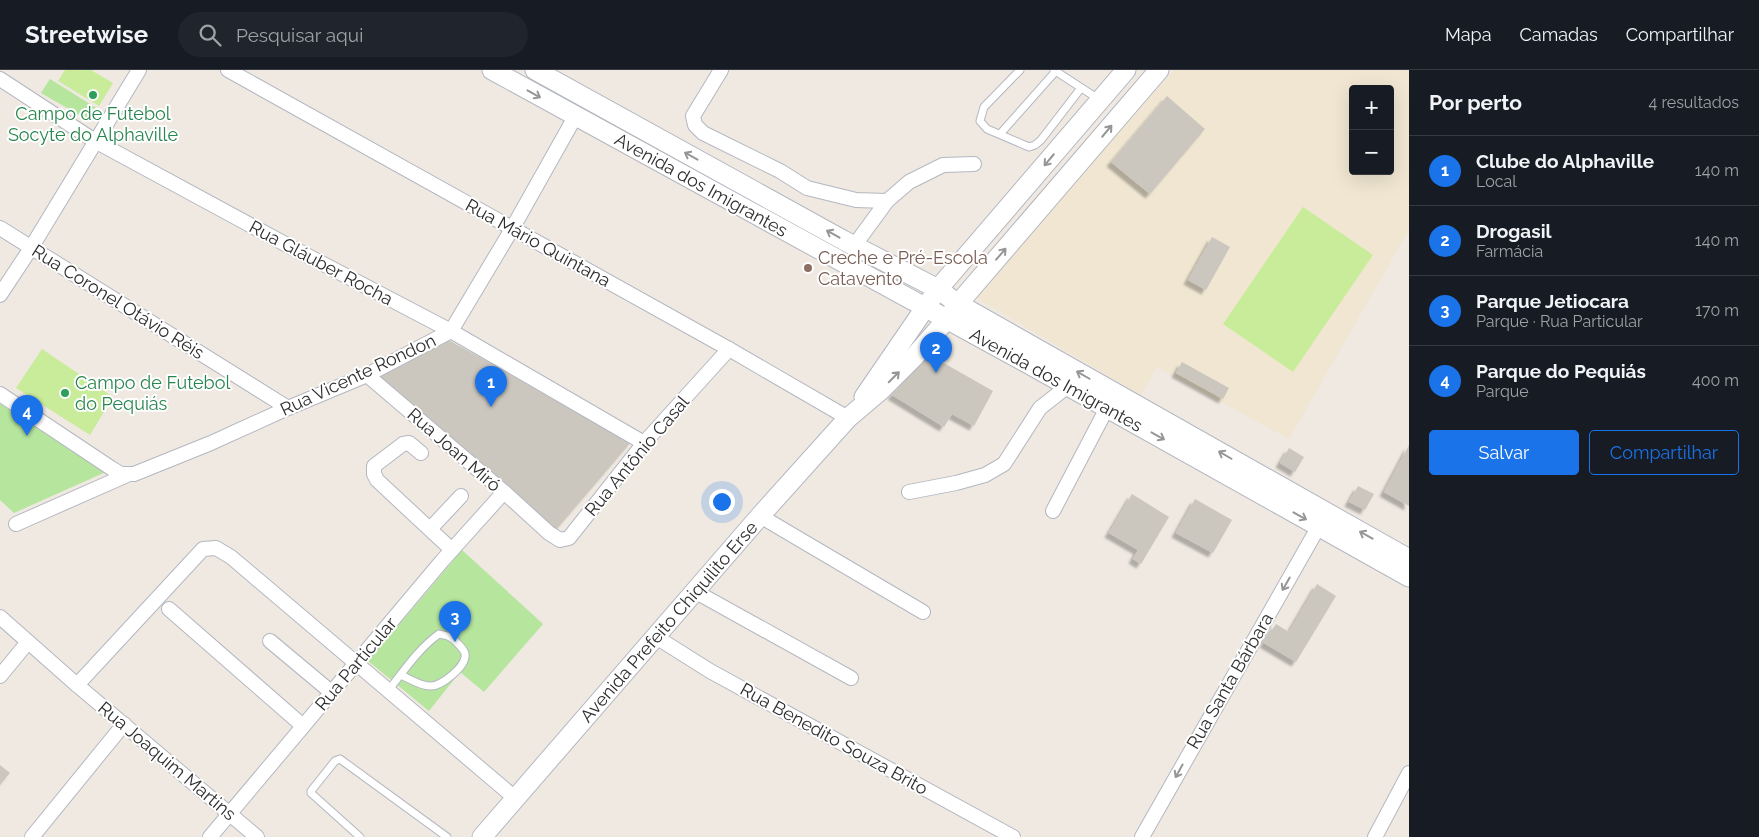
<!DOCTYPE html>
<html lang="pt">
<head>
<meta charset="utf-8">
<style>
  :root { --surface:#171b24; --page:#20242c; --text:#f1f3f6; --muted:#9ea1a6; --line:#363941; --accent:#1a73e8 }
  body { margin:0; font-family:Raleway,sans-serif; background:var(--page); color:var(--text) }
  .controls { position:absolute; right:15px; top:15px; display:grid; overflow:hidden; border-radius:5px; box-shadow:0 5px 20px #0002 }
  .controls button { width:45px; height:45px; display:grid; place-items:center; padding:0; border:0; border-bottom:1px solid var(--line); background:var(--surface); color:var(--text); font:25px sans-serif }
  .you { position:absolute; left:721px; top:431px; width:18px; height:18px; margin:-12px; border:4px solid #fff; border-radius:50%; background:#1a73e8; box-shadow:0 0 0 8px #1a73e833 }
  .badge { display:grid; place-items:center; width:32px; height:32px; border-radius:50%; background:var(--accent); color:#fff; font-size:16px; font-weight:700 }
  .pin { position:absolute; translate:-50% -41px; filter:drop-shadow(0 1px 2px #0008) }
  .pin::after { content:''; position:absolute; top:26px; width:18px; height:15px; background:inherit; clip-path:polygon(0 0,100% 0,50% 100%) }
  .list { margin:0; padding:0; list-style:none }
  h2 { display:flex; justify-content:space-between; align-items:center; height:65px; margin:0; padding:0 20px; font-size:21px }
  h2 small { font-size:16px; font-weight:400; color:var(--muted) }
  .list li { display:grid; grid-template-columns:32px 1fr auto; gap:15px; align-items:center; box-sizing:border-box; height:70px; padding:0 20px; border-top:1px solid var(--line) }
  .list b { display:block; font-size:19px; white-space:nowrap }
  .list p { margin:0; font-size:16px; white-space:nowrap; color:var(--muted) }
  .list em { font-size:16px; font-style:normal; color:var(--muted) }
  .actions { display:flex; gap:10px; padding:15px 20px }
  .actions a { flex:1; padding:11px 0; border:1px solid var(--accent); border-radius:5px; text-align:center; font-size:18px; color:var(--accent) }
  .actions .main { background:var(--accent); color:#fff }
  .icon { flex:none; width:28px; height:28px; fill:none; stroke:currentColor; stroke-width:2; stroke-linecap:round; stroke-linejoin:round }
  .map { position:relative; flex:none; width:1409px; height:767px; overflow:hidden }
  header { display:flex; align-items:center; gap:30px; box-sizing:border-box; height:70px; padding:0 25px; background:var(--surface); border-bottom:1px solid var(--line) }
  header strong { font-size:24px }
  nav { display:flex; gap:28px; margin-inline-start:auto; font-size:18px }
  .search { width:350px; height:45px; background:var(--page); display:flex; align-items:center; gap:12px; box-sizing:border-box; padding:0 18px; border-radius:28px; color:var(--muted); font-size:19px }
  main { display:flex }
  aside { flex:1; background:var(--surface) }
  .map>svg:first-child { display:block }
  .education { fill:#f0e6d1; fill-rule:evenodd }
  .green { fill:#b6e59e }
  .pitch { fill:#c9ec9a }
  .building { fill:#cbc7bf; filter:url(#shadow) }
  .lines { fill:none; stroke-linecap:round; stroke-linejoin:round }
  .service-casing { stroke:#b4b7c1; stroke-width:9 }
  .minor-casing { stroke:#b4b7c1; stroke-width:16 }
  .secondary-casing { stroke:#b4b7c1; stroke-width:21 }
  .service { stroke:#fff; stroke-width:7 }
  .minor { stroke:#fff; stroke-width:14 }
  .secondary { stroke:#fff; stroke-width:19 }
  .oneway { stroke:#969696 }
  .leisure-dot { fill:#2e9e5b; stroke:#fff; stroke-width:2 }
  .education-dot { fill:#8d6e63; stroke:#fff; stroke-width:2 }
  .labels { text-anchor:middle; stroke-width:4; stroke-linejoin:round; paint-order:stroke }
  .leisure-label { font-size:18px; fill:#27864d; stroke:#fff }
  .street-label { font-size:18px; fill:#2e2e2e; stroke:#fff }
  .education-label { font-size:18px; fill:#785e54; stroke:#fff; text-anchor:start }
</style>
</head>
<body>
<header>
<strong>Streetwise</strong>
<div class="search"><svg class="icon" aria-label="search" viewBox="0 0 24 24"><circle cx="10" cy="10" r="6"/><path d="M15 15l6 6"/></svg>Pesquisar aqui</div>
<nav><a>Mapa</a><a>Camadas</a><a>Compartilhar</a></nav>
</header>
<main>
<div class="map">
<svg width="1409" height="767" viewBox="0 0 1409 767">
  <defs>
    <filter id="shadow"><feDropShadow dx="-4.5" dy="4.5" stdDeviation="1" flood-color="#0004"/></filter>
  </defs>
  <rect width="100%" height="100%" fill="#efe9e1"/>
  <path class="education" d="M1174,0H1409V160L1289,369L1157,297L1141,325L975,227ZM1353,19H1390V101H1353Z"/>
  <g class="green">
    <path d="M50,9L98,39L90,51L41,23Z"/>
    <path d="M0,330L108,401L14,443L0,430Z"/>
    <path d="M462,480L543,554L484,622L460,602L429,641L368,591L426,523Z"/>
  </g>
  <g class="pitch">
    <path d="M65,0H91L113,13L99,36L58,11Z"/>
    <path d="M1303,137L1373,185L1293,302L1223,254Z"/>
    <path d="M42,279L113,327L90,365L16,318Z"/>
  </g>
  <g class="building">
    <path d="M1167,26L1205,59L1150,124L1111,92Z"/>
    <path d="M1212,167L1230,177L1206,220L1188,210Z"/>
    <path d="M445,268L632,371L556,460L372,303Z"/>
    <path d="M928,284L993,321L974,356L952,344L944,357L892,325Z"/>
    <path d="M1182,292L1229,318L1223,329L1176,303Z"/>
    <path d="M1409,375V436L1384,422Z"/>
    <path d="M1289,378L1304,387L1295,402L1280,393Z"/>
    <path d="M1358,416L1374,424L1365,440L1349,432Z"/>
    <path d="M1132,424L1169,447L1141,494L1133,489L1138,480L1109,463Z"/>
    <path d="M1195,429L1232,450L1213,483L1176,463Z"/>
    <path d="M1317,514L1336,526L1296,592L1264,573L1276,554L1289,562Z"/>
    <path d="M0,695L10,703L0,715Z"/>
  </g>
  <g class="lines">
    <defs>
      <g id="service">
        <path d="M1020,0L984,37L980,51L987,59L1029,77L1035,75L1041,70L1081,18"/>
        <path d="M1054,0L1100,30"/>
        <path d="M1000,64L1056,1"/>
        <path d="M388,621C403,602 419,578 439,564C442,565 447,565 450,567C454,569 465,580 465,584C467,596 441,617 430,616C420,616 410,609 401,605"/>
        <path d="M360,767L311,723V721L335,691L340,689L447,767"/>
      </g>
      <g id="minor">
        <path d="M228,0L729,279L848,348"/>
        <path d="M721,0L693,46L695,55L703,63L780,101L807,118L856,130L887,131"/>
        <path d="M0,9L95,71L287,175L451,261L644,373"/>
        <path d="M0,158L288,338"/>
        <path d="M854,176L887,131L909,112L943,95L974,94"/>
        <path d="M0,225L31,178L139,0"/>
        <path d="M367,305L504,422L549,463L560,470L569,468L644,373L729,279"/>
        <path d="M0,324L111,398L121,404H134L211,373L288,338L367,305L451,261L512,159L575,47"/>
        <path d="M421,383L409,373L403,374L374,396V404L377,410L452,480"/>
        <path d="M909,422L956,413L985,405L1004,394L1040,338L1068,316"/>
        <path d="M1053,441L1107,338"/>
        <path d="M760,446L923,542"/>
        <path d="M16,454L127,405"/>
        <path d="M430,459L461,426"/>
        <path d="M696,522L851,608"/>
        <path d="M169,539L303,656"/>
        <path d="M0,547L77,615L257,767"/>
        <path d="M656,567L710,601L1013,767"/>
        <path d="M270,571L331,622"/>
        <path d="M0,606L28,572"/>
        <path d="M77,615L203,479L216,478L231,487L515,728"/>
        <path d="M32,767L124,654"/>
        <path d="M210,767L442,491L504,422"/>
        <path d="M1142,767L1319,456"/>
        <path d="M1375,767L1409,703"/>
      </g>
      <g id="secondary">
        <path d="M492,0L1025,292L1409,507"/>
        <path d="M535,0L843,170L938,219L958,234L1409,489"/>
        <path d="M864,327L938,219L1126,0"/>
        <path d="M482,767L760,446L848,348L881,320L914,287L947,249L958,234L1159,0"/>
      </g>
    </defs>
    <use href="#service" class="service-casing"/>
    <use href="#minor" class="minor-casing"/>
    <use href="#secondary" class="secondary-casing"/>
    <use href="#service" class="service"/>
    <use href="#minor" class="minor"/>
    <use href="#secondary" class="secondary"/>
  </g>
  <defs><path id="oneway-shaft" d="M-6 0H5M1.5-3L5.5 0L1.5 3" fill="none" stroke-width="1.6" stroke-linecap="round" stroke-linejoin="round" transform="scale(1.25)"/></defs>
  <g class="oneway">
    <use href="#oneway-shaft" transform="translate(534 24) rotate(29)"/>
    <use href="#oneway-shaft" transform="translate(1107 61) rotate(-50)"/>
    <use href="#oneway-shaft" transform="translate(691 86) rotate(-151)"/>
    <use href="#oneway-shaft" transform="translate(1049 90) rotate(130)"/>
    <use href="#oneway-shaft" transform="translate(833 164) rotate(-151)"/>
    <use href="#oneway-shaft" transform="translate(1001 184) rotate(-49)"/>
    <use href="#oneway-shaft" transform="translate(1083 305) rotate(-150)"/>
    <use href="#oneway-shaft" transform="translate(894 307) rotate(-45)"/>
    <use href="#oneway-shaft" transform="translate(1158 366) rotate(29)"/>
    <use href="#oneway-shaft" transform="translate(1225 385) rotate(-150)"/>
    <use href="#oneway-shaft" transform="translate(1300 446) rotate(29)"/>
    <use href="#oneway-shaft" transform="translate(1366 465) rotate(-151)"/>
    <use href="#oneway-shaft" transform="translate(1286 514) rotate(120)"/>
    <use href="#oneway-shaft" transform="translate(1179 701) rotate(119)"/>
  </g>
  <g class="leisure-dot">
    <circle cx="93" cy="25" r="5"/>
    <circle cx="65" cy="323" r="5"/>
  </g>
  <circle class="education-dot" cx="808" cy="198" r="5"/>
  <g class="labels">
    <g class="leisure-label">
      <text x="93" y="50">Campo de Futebol<tspan x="93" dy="21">Socyte do Alphaville</tspan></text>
      <text x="75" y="319" text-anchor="start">Campo de Futebol<tspan x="75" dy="21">do Pequiás</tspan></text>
    </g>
    <g class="street-label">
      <text transform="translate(701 115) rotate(29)" y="6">Avenida dos Imigrantes</text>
      <text transform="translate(538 173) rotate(29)" y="6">Rua Mário Quintana</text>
      <text transform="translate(321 193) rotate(28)" y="6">Rua Gláuber Rocha</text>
      <text transform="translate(118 232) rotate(32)" y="6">Rua Coronel Otávio Réis</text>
      <text transform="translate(358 305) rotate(-25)" y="6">Rua Vicente Rondon</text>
      <text transform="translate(1056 310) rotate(29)" y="6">Avenida dos Imigrantes</text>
      <text transform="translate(454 380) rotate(41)" y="6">Rua Joan Miró</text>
      <text transform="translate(637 386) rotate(-50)" y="6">Rua Antônio Casal</text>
      <text transform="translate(669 552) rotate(-49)" y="6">Avenida Prefeito Chiquilito Erse</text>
      <text transform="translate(356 594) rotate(-50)" y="6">Rua Particular</text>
      <text transform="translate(1230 611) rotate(-60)" y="6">Rua Santa Bárbara</text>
      <text transform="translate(834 669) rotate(29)" y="6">Rua Benedito Souza Brito</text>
      <text transform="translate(167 691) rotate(40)" y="6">Rua Joaquim Martins</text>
    </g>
    <g class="education-label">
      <text x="818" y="194">Creche e Pré-Escola<tspan x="818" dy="21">Catavento</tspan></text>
    </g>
  </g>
</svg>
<div class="controls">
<button>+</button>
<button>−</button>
</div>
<div class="you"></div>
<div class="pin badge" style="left:491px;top:337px">1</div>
<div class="pin badge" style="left:936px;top:303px">2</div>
<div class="pin badge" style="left:455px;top:572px">3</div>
<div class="pin badge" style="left:27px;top:366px">4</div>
</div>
<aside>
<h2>Por perto<small>4 resultados</small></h2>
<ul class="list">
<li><span class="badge">1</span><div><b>Clube do Alphaville</b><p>Local</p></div><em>140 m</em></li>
<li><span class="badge">2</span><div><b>Drogasil</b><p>Farmácia</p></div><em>140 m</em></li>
<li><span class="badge">3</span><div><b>Parque Jetiocara</b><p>Parque · Rua Particular</p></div><em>170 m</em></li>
<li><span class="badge">4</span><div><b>Parque do Pequiás</b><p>Parque</p></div><em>400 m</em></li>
</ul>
<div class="actions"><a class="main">Salvar</a><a>Compartilhar</a></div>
</aside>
</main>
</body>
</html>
